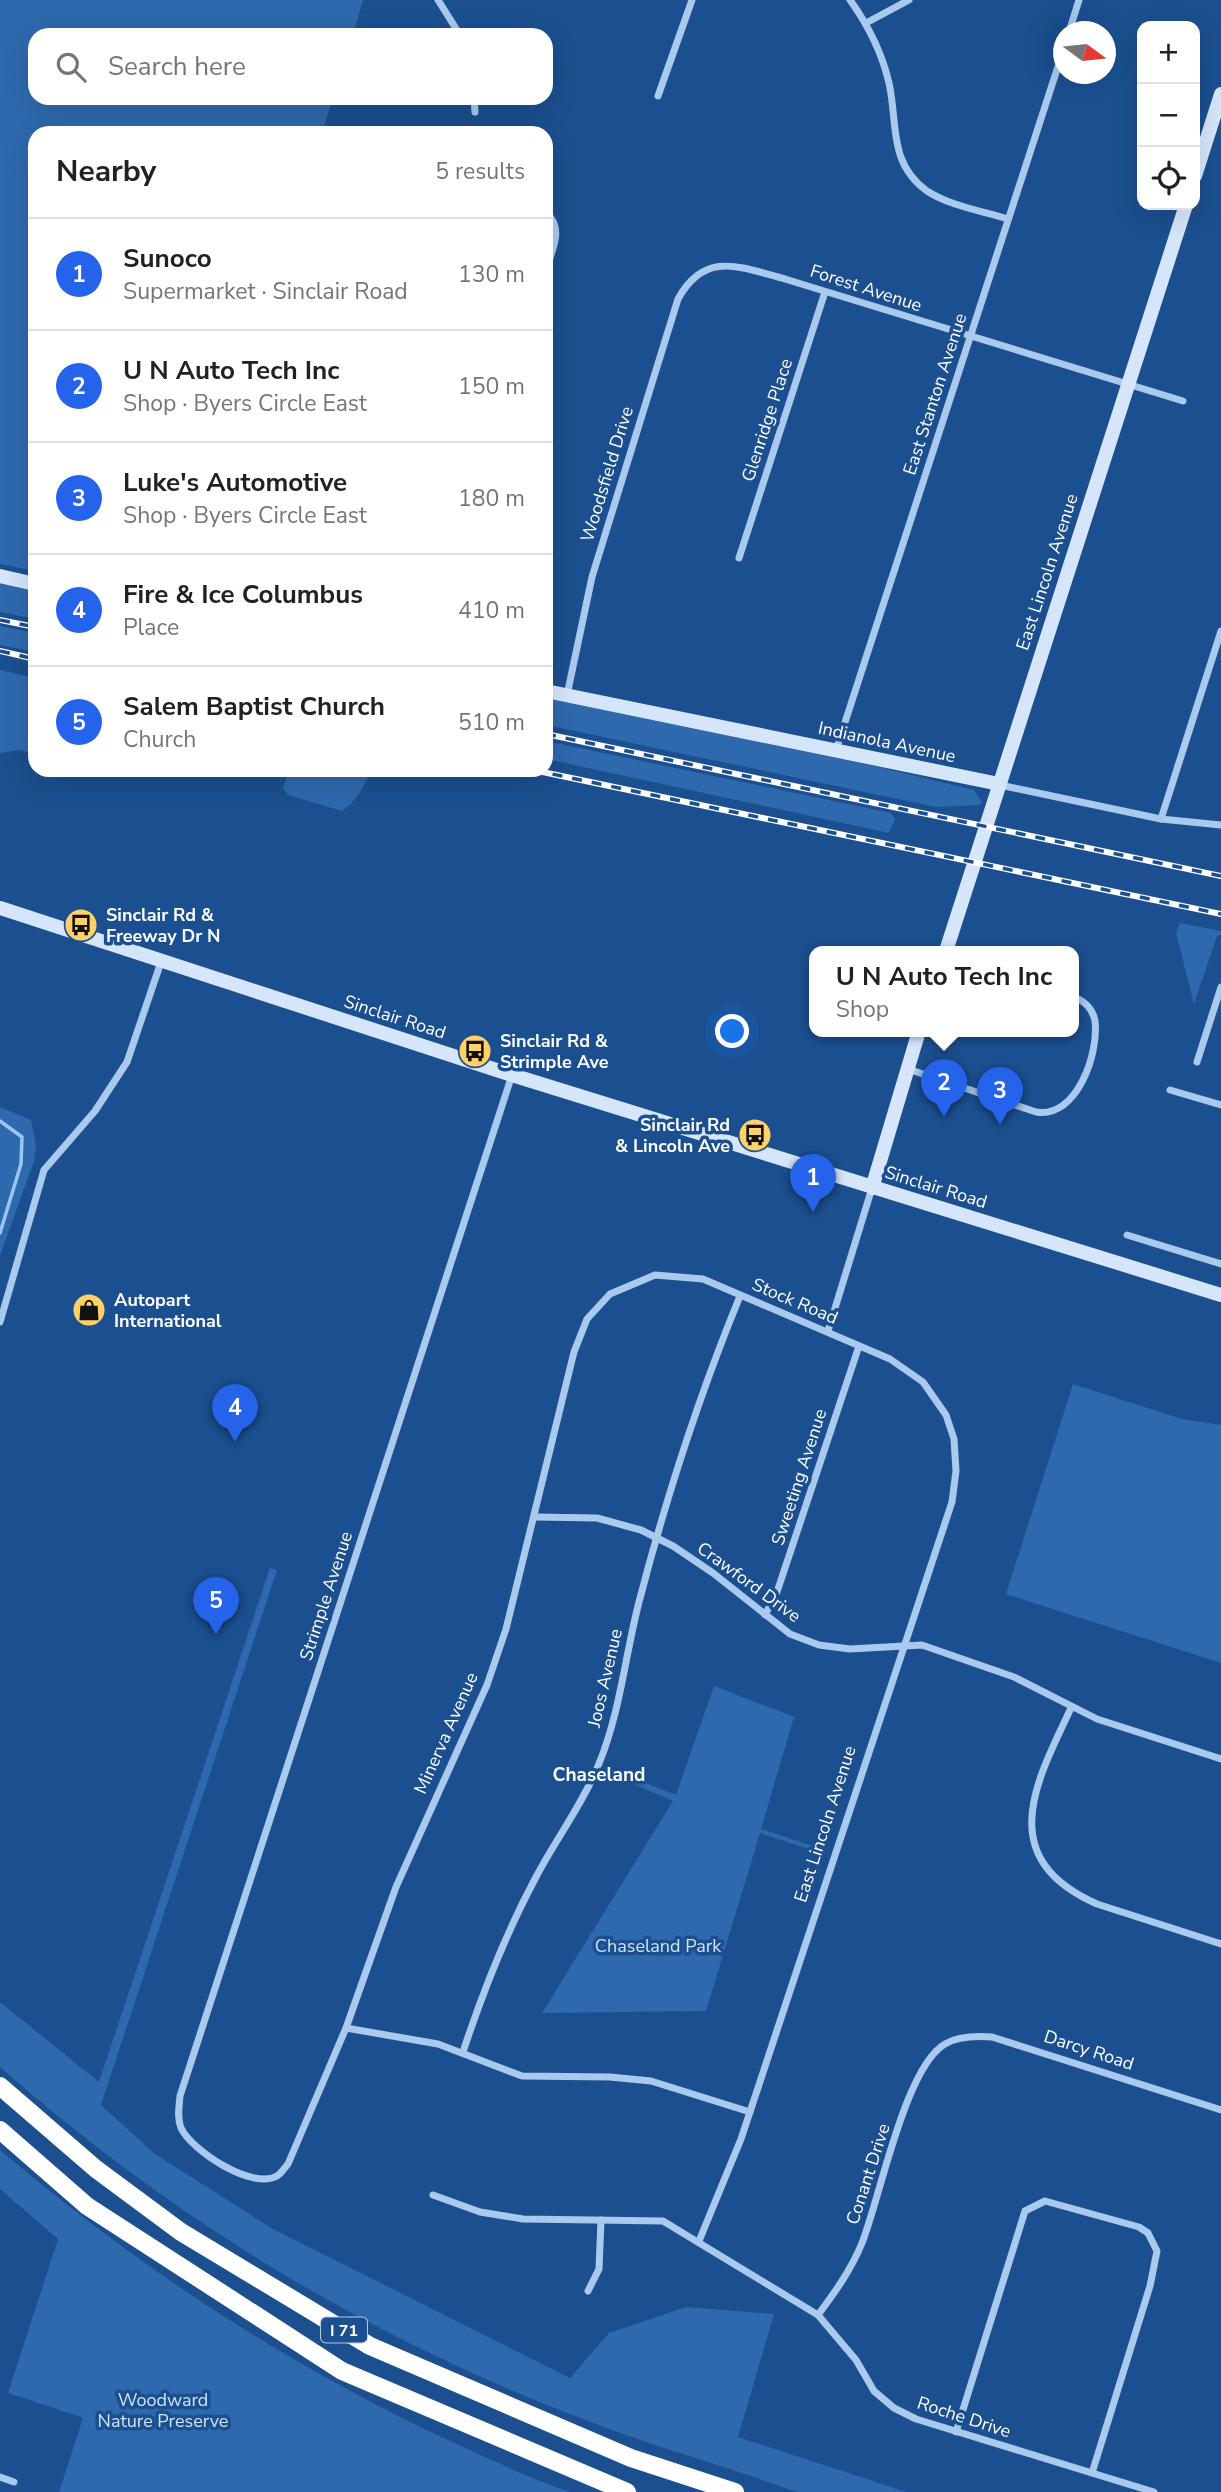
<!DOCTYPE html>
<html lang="en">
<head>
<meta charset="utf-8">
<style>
  :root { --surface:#fff; --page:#f2f2f2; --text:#202124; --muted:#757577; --line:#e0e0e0; --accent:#2563eb }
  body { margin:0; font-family:"Nunito Sans",sans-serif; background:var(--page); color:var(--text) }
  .controls { position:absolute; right:21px; top:21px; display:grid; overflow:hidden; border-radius:14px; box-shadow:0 7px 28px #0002 }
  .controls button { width:63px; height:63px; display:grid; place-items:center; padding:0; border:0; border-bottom:2px solid var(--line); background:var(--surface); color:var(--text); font:35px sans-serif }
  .compass { position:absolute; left:1053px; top:21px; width:63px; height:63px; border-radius:50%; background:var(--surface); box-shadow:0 7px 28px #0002; rotate:105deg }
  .you { position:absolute; left:733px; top:1032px; width:24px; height:24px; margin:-18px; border:5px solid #fff; border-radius:50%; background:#1a73e8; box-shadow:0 0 0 10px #1a73e833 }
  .badge { display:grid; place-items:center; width:46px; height:46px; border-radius:50%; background:var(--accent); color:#fff; font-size:23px; font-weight:700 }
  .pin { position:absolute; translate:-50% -58px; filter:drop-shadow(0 2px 4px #0008) }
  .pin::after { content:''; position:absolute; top:37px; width:24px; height:21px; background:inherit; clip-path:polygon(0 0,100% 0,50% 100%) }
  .popup { position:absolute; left:809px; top:946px; width:270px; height:91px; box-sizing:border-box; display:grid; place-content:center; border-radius:14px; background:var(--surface); filter:drop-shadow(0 2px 5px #0005); font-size:23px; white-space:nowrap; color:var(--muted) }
  .popup b { font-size:26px; color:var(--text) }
  .popup::after { content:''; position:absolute; left:50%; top:100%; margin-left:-14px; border:14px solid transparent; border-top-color:var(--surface) }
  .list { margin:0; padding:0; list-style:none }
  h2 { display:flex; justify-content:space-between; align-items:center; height:91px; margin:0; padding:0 28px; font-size:30px }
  h2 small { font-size:23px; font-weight:400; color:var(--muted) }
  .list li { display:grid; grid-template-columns:46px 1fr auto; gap:21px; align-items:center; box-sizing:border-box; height:112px; padding:0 28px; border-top:2px solid var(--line) }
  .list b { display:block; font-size:26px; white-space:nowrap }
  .list p { margin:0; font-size:23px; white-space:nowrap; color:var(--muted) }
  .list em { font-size:23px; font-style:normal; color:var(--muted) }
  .icon { flex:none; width:38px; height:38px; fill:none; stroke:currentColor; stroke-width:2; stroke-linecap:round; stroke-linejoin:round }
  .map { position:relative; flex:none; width:1221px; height:2492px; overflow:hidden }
  .search { position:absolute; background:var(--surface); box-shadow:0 7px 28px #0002; left:28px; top:28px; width:525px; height:77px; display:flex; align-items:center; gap:18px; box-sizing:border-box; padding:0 24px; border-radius:21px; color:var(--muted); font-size:26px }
  .panel { position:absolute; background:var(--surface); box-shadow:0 7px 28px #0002; left:28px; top:126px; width:525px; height:651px; border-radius:21px }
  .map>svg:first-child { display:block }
  .green { fill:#2e69ad }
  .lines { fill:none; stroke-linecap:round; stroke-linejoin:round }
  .stream { stroke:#9cc4f0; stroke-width:3.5 }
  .minor { stroke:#a9c9ee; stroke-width:7 }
  .secondary { stroke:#d6e6fa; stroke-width:14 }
  .motorway { stroke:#fff; stroke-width:18 }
  .rail-casing { stroke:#fff; stroke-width:6 }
  .rail { stroke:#1b4f8f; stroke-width:3.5; stroke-dasharray:10; stroke-linecap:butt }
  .labels { text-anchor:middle; stroke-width:7; stroke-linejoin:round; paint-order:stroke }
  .shield { fill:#1b4f8f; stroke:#bbcadd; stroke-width:2 }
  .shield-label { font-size:16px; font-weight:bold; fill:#fff }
  .street-label { font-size:18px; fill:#fff; stroke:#1b4f8f }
  .poi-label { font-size:18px; font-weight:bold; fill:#fff; stroke:#1b4f8f; text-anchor:start }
  .park-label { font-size:18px; fill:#cfe3fa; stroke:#1b4f8f }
  .neighbourhood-label { font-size:19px; font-weight:bold; fill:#fff; stroke:#1b4f8f }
</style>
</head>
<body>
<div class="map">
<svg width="1221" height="2492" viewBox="0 0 1221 2492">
  <rect width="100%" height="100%" fill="#1b4f8f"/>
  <g class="green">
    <path d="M0,0H363L353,35H35V98H333L322,133H35V571L0,564Z"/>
    <path d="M0,583L35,590V619L0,612Z"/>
    <path d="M0,626L35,633V652L0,645Z"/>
    <path d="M0,670L35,678V754L19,750L0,753Z"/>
    <path d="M546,697L874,766L974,790L982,802L979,805L936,807L546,725Z"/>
    <path d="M546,741L891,813L895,819L889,833L546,759Z"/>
    <path d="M289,770H370C365,787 356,801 342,811L288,795L283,788Z"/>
    <path d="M1180,923L1221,931V935L1217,936L1194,1004L1176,933Z"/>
    <path d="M0,1107L31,1120L36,1145L34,1161L0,1256Z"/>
    <path d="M1073,1384L1182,1419L1221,1425V1663L1006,1594Z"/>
    <path d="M270,1568L277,1570L101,2105L155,2154L273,2229L570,2378L609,2333L686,2307L774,2314L738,2437L906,2492C872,2492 834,2492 800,2492C787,2490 773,2483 760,2479C730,2469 700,2459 670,2450C422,2369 195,2239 0,2067V2002L99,2082Z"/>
    <path d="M714,1686L794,1717L761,1829L825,1850L824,1854L760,1833L706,2011L542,2013L673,1801L608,1773L610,1769L676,1795Z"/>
    <path d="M0,2150C137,2266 285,2364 448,2440C488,2458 528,2478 570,2492H59L83,2418L8,2393L58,2239L0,2189Z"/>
  </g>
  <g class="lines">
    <path class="stream" d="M0,1121L22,1137L21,1164L0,1233"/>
    <g class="minor">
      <path d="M438,0L460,35"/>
      <path d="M850,0C868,25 882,53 889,83C898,123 888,163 927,191C950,206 982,211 1008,219"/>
      <path d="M866,23L909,0"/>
      <path d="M1069,32L1079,0"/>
      <path d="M658,96L692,0"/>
      <path d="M474,98L475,112"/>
      <path d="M546,212C564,229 553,248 546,269"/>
      <path d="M739,558L825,292"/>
      <path d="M567,695L592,577L678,299C705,250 740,267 785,279L1183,401"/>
      <path d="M836,750L1064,48"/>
      <path d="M1000,785L1161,819L1221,825"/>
      <path d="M1161,819L1221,631"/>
      <path d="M1197,1062L1221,987"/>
      <path d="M908,1069L1036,1112C1077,1119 1099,1053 1095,1021C1093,1009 1084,1001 1074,997"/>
      <path d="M512,1075L180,2096C179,2107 177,2118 181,2128C192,2151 252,2190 277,2176C282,2173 285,2167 288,2164L346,2028L396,1887L487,1685L506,1629L574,1352L587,1319L610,1294L655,1275L703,1279L890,1359L923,1382L946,1415L954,1439L956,1471L952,1502L741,2139L699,2241"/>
      <path d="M1170,1090L1221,1105"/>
      <path d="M1127,1235L1221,1264"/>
      <path d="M0,1322L44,1170L95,1111L127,1062L161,962"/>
      <path d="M828,1331L872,1188"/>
      <path d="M535,1517L597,1518L641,1530L673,1546L713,1573L790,1634L819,1645L850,1649L922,1645L1014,1677L1097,1719L1221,1759"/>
      <path d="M765,1615L777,1592L859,1346"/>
      <path d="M1071,1708C1035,1784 994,1858 1097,1904L1221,1944"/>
      <path d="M346,2028L438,2044L522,2076L610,2077L651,2081L750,2112"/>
      <path d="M463,2052C483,1991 506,1933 536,1877C556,1839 582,1805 598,1766C620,1714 625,1656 639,1602C666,1498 699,1396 740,1296"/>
      <path d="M433,2195L480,2212L523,2219L663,2221L818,2315L856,2360L874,2391L894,2408L916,2419L1154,2492"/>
      <path d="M588,2291L599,2269L601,2220"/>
      <path d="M818,2315C835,2292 851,2270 862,2243C880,2198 905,2067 945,2044C958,2036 977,2036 992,2037L1221,2110"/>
      <path d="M956,2432L1025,2211L1045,2201L1139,2227L1148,2233L1157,2251L1150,2286L1092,2473"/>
      <path d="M0,2477L14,2482"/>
    </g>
    <g class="secondary">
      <path d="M1195,176L1221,94"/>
      <path d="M0,576L35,584"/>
      <path d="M546,691L999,784"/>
      <path d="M0,908L512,1075L1221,1295"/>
      <path d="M946,951L1186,205"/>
      <path d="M872,1188L919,1031"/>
    </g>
    <g class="motorway">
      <path d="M0,2086L96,2169L181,2232L370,2346L631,2458L735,2492"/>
      <path d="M0,2130L87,2206L342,2371L627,2492"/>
    </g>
    <defs>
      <g id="rail">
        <path d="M0,620L35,627"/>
        <path d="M0,651L35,659"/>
        <path d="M546,734L1221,876"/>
        <path d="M533,770L1221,914"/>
      </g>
    </defs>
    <use href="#rail" class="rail-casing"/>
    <use href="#rail" class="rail"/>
  </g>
  <defs>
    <symbol id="bus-disc" viewBox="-11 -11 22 22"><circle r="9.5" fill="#ffd166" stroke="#1b4f8f"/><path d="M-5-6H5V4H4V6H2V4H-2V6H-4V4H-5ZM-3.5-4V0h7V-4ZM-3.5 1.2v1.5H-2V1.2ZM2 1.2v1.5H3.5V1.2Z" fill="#111"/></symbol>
    <symbol id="shop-disc" viewBox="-11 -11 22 22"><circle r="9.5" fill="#ffd166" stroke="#1b4f8f"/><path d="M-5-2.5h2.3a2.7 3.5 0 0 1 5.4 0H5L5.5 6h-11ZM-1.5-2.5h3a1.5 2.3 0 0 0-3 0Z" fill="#111"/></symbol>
  </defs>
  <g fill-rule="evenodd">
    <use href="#bus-disc" x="62" y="906" width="38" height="38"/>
    <use href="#bus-disc" x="456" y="1032" width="38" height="38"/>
    <use href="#bus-disc" x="736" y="1116" width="38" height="38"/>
    <use href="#shop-disc" x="70" y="1291" width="38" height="38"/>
  </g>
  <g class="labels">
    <rect class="shield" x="321" y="2317.5" width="46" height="25" rx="5"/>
    <g class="shield-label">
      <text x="344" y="2336">I 71</text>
    </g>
    <g class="street-label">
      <text transform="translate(866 288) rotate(18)" y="6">Forest Avenue</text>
      <text transform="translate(935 394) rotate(-72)" y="6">East Stanton Avenue</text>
      <text transform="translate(767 420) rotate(-72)" y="6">Glenridge Place</text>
      <text transform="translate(607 474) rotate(-73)" y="6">Woodsfield Drive</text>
      <text transform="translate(1047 572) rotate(-72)" y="6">East Lincoln Avenue</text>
      <text transform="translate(887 742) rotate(12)" y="6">Indianola Avenue</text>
      <text transform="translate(395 1017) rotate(18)" y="6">Sinclair Road</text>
      <text transform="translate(936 1187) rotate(17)" y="6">Sinclair Road</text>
      <text transform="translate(795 1301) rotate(23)" y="6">Stock Road</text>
      <text transform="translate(799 1477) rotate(-72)" y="6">Sweeting Avenue</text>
      <text transform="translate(749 1582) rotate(36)" y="6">Crawford Drive</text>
      <text transform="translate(326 1596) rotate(-72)" y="6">Strimple Avenue</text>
      <text transform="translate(605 1678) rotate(-77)" y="6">Joos Avenue</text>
      <text transform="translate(446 1733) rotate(-66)" y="6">Minerva Avenue</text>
      <text transform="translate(825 1824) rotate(-72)" y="6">East Lincoln Avenue</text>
      <text transform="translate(1089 2050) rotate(18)" y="6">Darcy Road</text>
      <text transform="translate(868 2174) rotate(-72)" y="6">Conant Drive</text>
      <text transform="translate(964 2417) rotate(18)" y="6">Roche Drive</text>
    </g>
    <g class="poi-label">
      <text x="106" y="921">Sinclair Rd &amp;<tspan x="106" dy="21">Freeway Dr N</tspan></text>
      <text x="500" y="1047">Sinclair Rd &amp;<tspan x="500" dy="21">Strimple Ave</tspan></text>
      <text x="730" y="1131" text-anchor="end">Sinclair Rd<tspan x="730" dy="21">&amp; Lincoln Ave</tspan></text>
      <text x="114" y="1306">Autopart<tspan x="114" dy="21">International</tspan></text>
    </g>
    <g class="park-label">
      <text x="658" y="1952">Chaseland Park</text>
      <text x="163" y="2406">Woodward<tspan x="163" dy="21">Nature Preserve</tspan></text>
    </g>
    <g class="neighbourhood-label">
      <text x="599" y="1781">Chaseland</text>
    </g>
  </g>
</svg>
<div class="controls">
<button>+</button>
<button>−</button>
<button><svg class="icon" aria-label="locate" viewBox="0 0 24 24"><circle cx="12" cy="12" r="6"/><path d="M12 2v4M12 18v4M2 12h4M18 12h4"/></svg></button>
</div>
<svg class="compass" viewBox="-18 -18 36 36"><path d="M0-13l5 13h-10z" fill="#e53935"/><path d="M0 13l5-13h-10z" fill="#757577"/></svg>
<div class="you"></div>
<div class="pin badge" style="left:813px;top:1212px">1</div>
<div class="pin badge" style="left:944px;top:1117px">2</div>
<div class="popup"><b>U N Auto Tech Inc</b>Shop</div>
<div class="pin badge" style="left:1000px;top:1125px">3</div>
<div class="pin badge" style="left:235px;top:1442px">4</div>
<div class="pin badge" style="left:216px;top:1635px">5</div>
<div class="search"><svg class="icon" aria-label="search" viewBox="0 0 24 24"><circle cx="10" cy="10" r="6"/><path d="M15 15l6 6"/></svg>Search here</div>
<section class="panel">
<h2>Nearby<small>5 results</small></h2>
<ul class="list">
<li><span class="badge">1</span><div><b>Sunoco</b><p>Supermarket · Sinclair Road</p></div><em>130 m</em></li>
<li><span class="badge">2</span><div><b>U N Auto Tech Inc</b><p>Shop · Byers Circle East</p></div><em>150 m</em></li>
<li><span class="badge">3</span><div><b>Luke's Automotive</b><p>Shop · Byers Circle East</p></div><em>180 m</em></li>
<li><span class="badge">4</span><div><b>Fire &amp; Ice Columbus</b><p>Place</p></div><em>410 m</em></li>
<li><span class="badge">5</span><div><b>Salem Baptist Church</b><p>Church</p></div><em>510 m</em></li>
</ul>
</section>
</div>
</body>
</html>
